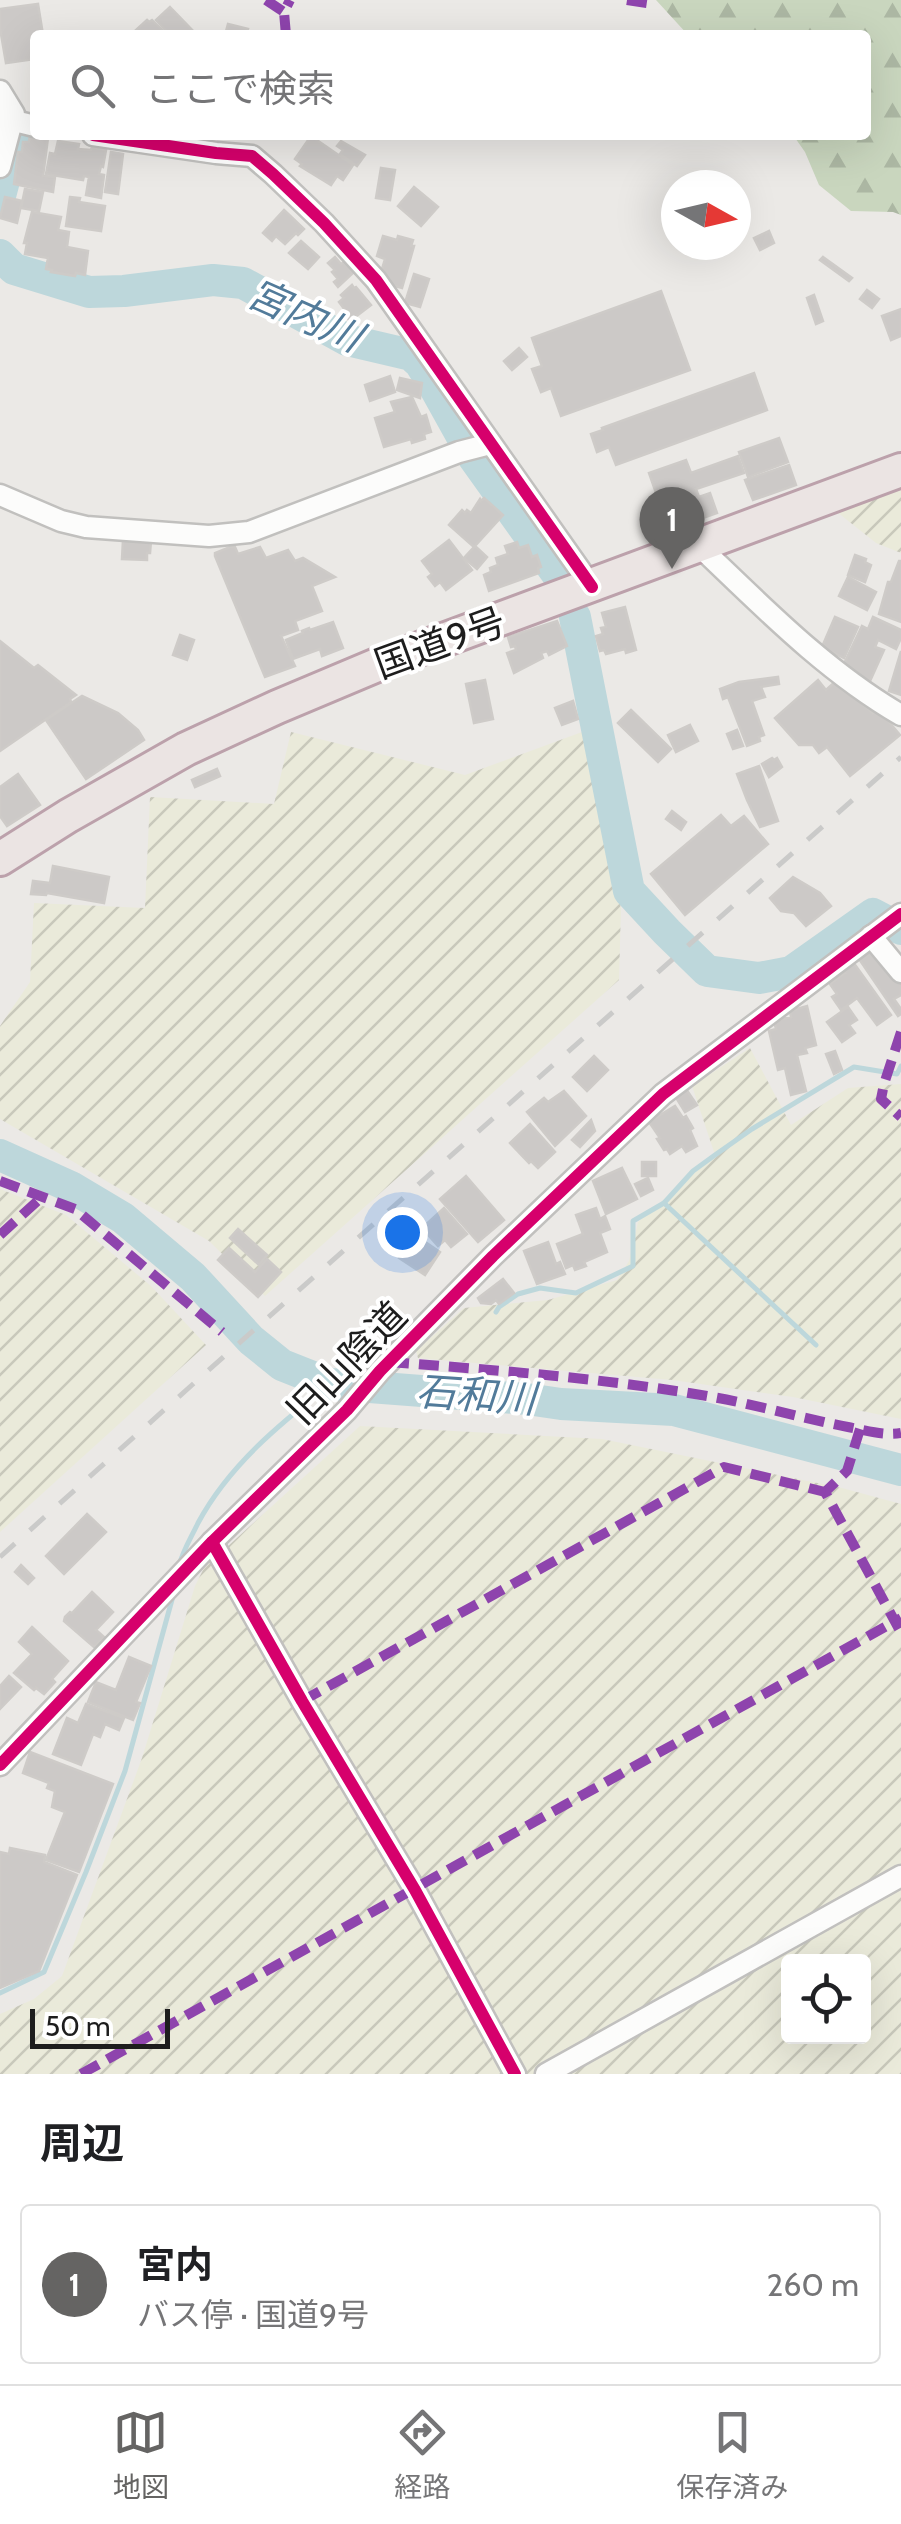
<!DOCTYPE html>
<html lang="ja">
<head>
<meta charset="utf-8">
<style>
  :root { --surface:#fff; --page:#f6f6f6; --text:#202124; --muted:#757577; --line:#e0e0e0; --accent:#656463 }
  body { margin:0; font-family:Cabin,"Noto Sans JP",sans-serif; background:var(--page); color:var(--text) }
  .controls { position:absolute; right:30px; bottom:30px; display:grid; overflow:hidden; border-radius:10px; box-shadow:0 10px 40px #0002 }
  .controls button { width:90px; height:90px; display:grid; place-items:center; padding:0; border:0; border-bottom:2px solid var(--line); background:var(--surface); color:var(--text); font:50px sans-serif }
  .compass { position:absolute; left:661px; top:170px; width:90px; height:90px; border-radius:50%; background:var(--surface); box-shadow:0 10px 40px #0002; rotate:98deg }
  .scale { position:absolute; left:30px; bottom:25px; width:140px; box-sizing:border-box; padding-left:10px; border:5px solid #1d1d1d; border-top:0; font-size:28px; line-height:35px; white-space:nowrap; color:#1d1d1d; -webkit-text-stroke:8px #fff; paint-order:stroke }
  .you { position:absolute; left:402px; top:1232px; width:35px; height:35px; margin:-25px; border:8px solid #fff; border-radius:50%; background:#1a73e8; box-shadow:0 0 0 15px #1a73e833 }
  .badge { display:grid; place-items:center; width:65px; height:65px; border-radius:50%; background:var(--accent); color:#fff; font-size:32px; font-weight:700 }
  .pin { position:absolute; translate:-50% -82px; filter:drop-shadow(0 2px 5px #0008) }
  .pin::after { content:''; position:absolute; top:52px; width:35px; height:30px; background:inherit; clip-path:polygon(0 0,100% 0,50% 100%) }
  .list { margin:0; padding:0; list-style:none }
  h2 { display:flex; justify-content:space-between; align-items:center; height:130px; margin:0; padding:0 40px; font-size:42px }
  h2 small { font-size:32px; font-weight:400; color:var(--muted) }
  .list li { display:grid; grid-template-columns:65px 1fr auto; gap:30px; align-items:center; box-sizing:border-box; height:160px; margin:0 20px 20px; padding:0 20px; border:2px solid var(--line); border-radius:10px }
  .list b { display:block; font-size:38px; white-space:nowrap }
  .list p { margin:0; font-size:32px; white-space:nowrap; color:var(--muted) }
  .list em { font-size:32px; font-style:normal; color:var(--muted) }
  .icon { flex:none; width:55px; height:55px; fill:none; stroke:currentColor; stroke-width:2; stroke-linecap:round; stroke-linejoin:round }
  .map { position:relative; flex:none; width:901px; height:2074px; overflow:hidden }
  .search { position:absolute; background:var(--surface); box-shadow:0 10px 40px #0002; left:30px; right:30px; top:30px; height:110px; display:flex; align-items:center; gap:25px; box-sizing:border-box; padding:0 35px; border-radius:10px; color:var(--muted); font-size:38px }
  .sheet { height:310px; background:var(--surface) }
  nav { display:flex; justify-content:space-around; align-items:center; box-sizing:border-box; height:140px; border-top:2px solid var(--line); background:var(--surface); font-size:28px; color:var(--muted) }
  nav a { display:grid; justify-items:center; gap:5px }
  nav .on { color:var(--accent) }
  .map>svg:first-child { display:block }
  .farmland { fill:url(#farmland-furrows); fill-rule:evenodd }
  .forest { fill:url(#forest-firs) }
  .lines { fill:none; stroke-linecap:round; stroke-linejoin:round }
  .stream { stroke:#bdd7db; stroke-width:5 }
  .river { stroke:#bdd7db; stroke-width:32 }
  .building { fill:#ccc9c7; stroke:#cecbc8; stroke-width:2.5 }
  .minor-casing { stroke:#c1c0be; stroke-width:25 }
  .trunk-casing { stroke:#bca1ab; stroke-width:38 }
  .minor { stroke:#fcfcfb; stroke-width:20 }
  .trunk { stroke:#ebe4e3; stroke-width:32 }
  .rail { stroke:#cacac9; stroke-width:5; stroke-dasharray:20 20; stroke-linecap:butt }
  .quiet { stroke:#8e44ad; stroke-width:10; stroke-dasharray:20 10; stroke-linecap:butt }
  .cycleway-casing { stroke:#fff; stroke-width:19 }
  .cycleway { stroke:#d6006c; stroke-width:12 }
  .labels { text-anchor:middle; stroke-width:8; stroke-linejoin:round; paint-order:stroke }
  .street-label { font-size:38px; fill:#1d1d1d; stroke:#fff }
  .water-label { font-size:40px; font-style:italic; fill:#527b9a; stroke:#fff }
</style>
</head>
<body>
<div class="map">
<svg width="901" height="2074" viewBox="0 0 901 2074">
  <defs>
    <pattern id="farmland-furrows" width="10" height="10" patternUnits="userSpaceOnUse" patternTransform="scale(2.5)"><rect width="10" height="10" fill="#eaeada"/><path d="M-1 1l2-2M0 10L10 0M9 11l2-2" fill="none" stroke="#c8c8bb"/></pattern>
    <pattern id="forest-firs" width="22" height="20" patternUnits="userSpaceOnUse" patternTransform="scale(2.5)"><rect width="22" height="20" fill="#c9d6be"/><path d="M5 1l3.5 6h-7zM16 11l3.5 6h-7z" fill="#acb7a3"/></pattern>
  </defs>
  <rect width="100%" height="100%" fill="#ebe9e6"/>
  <g class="farmland">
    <path d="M901,490V553L876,543L837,512Z"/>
    <path d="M291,732L465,775L582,732L621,908L619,980L265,1296L209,1241L0,1119V1026L30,982L34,903L145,908L150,797L274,804Z"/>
    <path d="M750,1048L791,1125L848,1088L901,1084V1419L793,1397L672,1380L418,1358L416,1351L464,1308L548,1300L617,1280L629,1261L638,1222L715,1155L692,1086Z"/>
    <path d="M0,1189L66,1215L151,1286L206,1345L0,1532Z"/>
    <path d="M360,1426L602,1439L842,1488L901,1504V2074H0V2014L34,1999L62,1976L142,1758L195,1586L204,1568ZM788,1962H864V2036H788Z"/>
  </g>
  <path class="forest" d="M656,0H901V215L893,212L851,211L819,185L805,152L793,135H866V35H688Z"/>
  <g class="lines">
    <g class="stream">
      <path d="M664,1203L816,1345"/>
      <path d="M496,1312L499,1307L518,1294L540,1288L576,1293L633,1266V1221L664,1203L693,1171L715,1155L752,1129L854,1067L897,1074L901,1066"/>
      <path d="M179,1566C183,1550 191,1538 198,1523C229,1465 280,1424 330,1384"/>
      <path d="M0,1993L44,1972L86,1872L125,1771L173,1596"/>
    </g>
    <g class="river">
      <path d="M0,196L16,135"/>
      <path d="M0,255L14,269L89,292L124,291L213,280L243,283L347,340L411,355L420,363L434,386L474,458L560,578"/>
      <path d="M575,617L629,891L667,932L707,971L759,978L791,972L873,914L901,929"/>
      <path d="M0,1155L71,1187L123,1218L193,1277L251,1340L282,1365L330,1384L527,1399L561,1404L674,1410L901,1470"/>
    </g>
  </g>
  <g class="building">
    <path d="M38,4L43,35H35V59L6,63L0,28V9Z"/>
    <path d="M170,7L197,35H170L156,20Z"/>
    <path d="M147,20L149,22L152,20L165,33L135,35L138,32L136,30Z"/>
    <path d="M228,24L248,29L246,35H225Z"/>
    <path d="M30,135L48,138L43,176L55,177L53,192L14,184L18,152H22L23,142H29Z"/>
    <path d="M311,136L353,165L343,180L337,176L331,185L300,166L302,164L295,159Z"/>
    <path d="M58,141L79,144L78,149L91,150L92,147L106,150L103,167L101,166L99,174L104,175L101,198L86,195L89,177L84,176L83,180L46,174L50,153L55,154Z"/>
    <path d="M341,141L365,155L357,166L340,154L343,150L337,146Z"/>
    <path d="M111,152L123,154L118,194L105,192Z"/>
    <path d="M381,168L395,170L390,200L376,198Z"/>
    <path d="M414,187L438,207L421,226L398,206Z"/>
    <path d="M25,189L43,192L39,211L21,208Z"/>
    <path d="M5,197L22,201L17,223L0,218Z"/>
    <path d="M70,197L80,198L79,202L105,206L101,231L66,226Z"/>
    <path d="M284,210L304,229L298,235L296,233L285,244L276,236L272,241L263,233Z"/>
    <path d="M32,212L61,217L58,230L69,232L67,247L88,251L85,275L76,273L75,276L51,272L52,270L46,269L48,258L25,254L27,243H24Z"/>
    <path d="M769,231L774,243L760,250L754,238Z"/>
    <path d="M383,236L397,240L398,236L413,240L411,246H414L402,288L395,286L394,289L379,279L385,259L377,256Z"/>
    <path d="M301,241L319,257L308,269L289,253Z"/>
    <path d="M335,257L341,264L344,262L353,273L338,287L334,282L338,279L332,272L335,270L328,263Z"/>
    <path d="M823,257L852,278L849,281L820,260Z"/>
    <path d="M414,274L429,279L420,307L405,303Z"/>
    <path d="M352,285L354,288L356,287L371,305L350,321L342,312L345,310L339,302L344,298L341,295Z"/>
    <path d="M867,290L879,299L872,308L860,299Z"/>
    <path d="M661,291L690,370L561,416L551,388L541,392L532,369L542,366L532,338Z"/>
    <path d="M814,295L823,321L816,324L807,298Z"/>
    <path d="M901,309V336L891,340L882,316Z"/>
    <path d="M519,348L527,357L512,370L504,361Z"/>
    <path d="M754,373L767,410L616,465L609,447L597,452L591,434L603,430L602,428Z"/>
    <path d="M390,376L395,392L370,401L365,385Z"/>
    <path d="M400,378L422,383L420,398L397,390Z"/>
    <path d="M412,397L421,417L426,415L431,432L424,434L425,439L412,443L411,439L384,447L375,418L395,412L391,402Z"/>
    <path d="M779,438L788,462L748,477L739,452Z"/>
    <path d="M738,456L744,473L696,489L699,497L710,493L717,513L669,530L649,473L686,460L691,473Z"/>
    <path d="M789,465L796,485L753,500L745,480Z"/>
    <path d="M484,498L503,515L475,546L487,557L477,569L464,558L474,547L449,525L462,510L465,513L467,510L471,513L480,499L481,501Z"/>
    <path d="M123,540L151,541L150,553H147V560L122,559Z"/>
    <path d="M449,540L472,570L446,590L440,582L435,586L428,577L432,574L422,561Z"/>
    <path d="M517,542L519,548L528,545L532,557L537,555L541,567L538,568L539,573L489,591L484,575L491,572L490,568L498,565L496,558L508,554L505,546Z"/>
    <path d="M230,547H235L238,554L260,547L266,558L288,550L295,561L303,558L335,577L312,586L322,611L295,621L298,630L281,636L295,666L265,677L215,556V553Z"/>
    <path d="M855,555L866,559L865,562L871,565L865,582L848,575Z"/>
    <path d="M899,561H901V622L879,614L888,582H891Z"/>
    <path d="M848,577L876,592L867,610L839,596Z"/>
    <path d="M625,607L636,650L626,653L625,649L606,654L604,650L600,651L596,636L603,634L601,628L606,627L602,613Z"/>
    <path d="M835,617L858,627L844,658L822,647Z"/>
    <path d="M873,617L901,630V638L896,649L878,640L875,647L884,650L870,681L842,668L862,626L868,629Z"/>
    <path d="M557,621L567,646L549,655L547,651L541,653L543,658L514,673L507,653L516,650L515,646L511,647L508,637Z"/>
    <path d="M333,622L343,648L322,656L320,649L293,659L286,640L303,633L302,631L309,628L310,630Z"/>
    <path d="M180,635L194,640L187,660L173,655Z"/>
    <path d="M0,641L34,668L38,665L76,695L70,699L71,702L0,751Z"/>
    <path d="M901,651V695L889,691Z"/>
    <path d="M778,677L779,684L761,687L765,697L752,701L764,735L759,737L760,741L747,746L728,697L723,699L720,689L739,682Z"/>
    <path d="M485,680L493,719L474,723L466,684Z"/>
    <path d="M818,680L826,690L836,681L873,713L878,709L900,735L850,776L827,747L819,753L813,745H799L775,718Z"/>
    <path d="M82,696L118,713L138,730L144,740L86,779L46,720Z"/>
    <path d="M573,701L578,719L562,725L555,708Z"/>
    <path d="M631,710L671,749L658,762L618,723Z"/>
    <path d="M690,725L698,741L676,752L668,735Z"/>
    <path d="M737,730L743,746L733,749L727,734Z"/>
    <path d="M772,758L774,760L777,758L782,767L769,777L762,764Z"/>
    <path d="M759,766L778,821L760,827L747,800L737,774Z"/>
    <path d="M217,769L220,776L195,787L192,780Z"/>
    <path d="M18,774L40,805L7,826L0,816V787Z"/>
    <path d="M672,811L686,822L681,830L666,819Z"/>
    <path d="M721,815L731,826L744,816L768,844L685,915L651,874Z"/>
    <path d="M53,866L109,877L104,903L47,893L46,895L31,894L33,881L50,883Z"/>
    <path d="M793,877L820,893L831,906L806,926L794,913L781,911L770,898Z"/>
    <path d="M873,940L901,978V995L894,999L901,1009V1014L898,1016L855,953Z"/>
    <path d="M853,962L891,1015L877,1025L857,998L841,1010L832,997L837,994L830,984L845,973L842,970Z"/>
    <path d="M807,1006L816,1045L805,1048L807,1053L797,1055L806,1091L791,1095L785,1068L778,1070L769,1031L776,1029L774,1021L791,1017L790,1011Z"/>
    <path d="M848,1007L857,1020L849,1025L855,1033L842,1042L827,1022Z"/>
    <path d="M835,1051L842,1070L834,1074L826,1054Z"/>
    <path d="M594,1056L608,1070L587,1091L573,1077Z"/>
    <path d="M686,1089L697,1105L685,1112L675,1096Z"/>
    <path d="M564,1091L586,1116L555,1146L527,1112L544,1098L548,1102Z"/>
    <path d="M675,1106L683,1118L686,1116L693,1128L690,1130L697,1146L686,1152L682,1146L670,1154L667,1149L664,1150L657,1139L660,1138L649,1122Z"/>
    <path d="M591,1120L595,1131L580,1147L572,1140Z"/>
    <path d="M530,1124L555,1152L538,1168L531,1161L529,1163L510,1143Z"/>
    <rect x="642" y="1162" width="14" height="14"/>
    <path d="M622,1168L637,1199L606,1214L593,1181Z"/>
    <path d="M466,1176L504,1220L478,1242L440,1199Z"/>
    <path d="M648,1178L653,1190L641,1196L635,1184Z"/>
    <path d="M444,1208L467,1234L451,1247L445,1240L438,1246L422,1228Z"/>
    <path d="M596,1208L600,1219L605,1216L610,1229L600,1233L607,1252L584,1262L586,1266L575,1270L573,1265L566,1268L557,1244L583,1234L576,1215Z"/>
    <path d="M238,1229L267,1255L259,1265L230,1238Z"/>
    <path d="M415,1235L440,1252L425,1275L399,1258Z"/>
    <path d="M548,1242L556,1264L560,1262L565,1274L537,1284L524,1251Z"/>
    <path d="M229,1248L255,1272L267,1259L281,1272L258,1297L218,1260Z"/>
    <path d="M503,1279L514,1293L499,1304L496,1300L491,1304L481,1303L478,1298Z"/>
    <path d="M87,1514L106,1532L64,1574L46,1556Z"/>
    <path d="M21,1565L34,1578L28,1584L15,1572Z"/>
    <path d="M92,1592L113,1612L96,1630L104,1637L94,1647L64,1621L65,1617L70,1612L72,1613Z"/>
    <path d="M32,1627L68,1661L52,1679L55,1682L44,1694L36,1688L34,1690L14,1673L32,1654L19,1642Z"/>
    <path d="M129,1657L151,1666L136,1702L140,1703L133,1720L88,1702L96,1682L116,1690Z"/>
    <path d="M9,1676L21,1687L0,1709V1686Z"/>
    <path d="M86,1704L124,1718L119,1730L105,1724L100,1737L93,1734L81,1765L53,1754L67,1718L78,1723Z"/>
    <path d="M30,1752L113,1784L79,1872L46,1860L65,1812L52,1807L55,1791L47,1788L49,1783L23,1773Z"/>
    <path d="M10,1848L45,1855L44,1862L77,1875L39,1971L0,1988V1852L9,1854Z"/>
  </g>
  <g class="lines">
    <defs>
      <g id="minor">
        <path d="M0,91L14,114L0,167"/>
        <path d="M2,118L35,126"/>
        <path d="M93,135L216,153L252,156L273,174L324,223L376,280L592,587"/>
        <path d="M0,495L61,521L86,527L209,536L249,532L459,452L490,444"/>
        <path d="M699,546C762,606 825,671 901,715"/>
        <path d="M871,936L901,972"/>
        <path d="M212,1542L302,1701L415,1890L515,2074"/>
        <path d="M0,1765L212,1542L347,1410L380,1371L493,1256L663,1094L901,914"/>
        <path d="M546,2074L901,1876"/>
      </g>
      <path id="trunk" d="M0,859L68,816L186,749L277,707L384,662L901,470"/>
    </defs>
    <use href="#minor" class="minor-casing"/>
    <use href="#trunk" class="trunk-casing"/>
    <use href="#minor" class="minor"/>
    <use href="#trunk" class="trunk"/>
    <path class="rail" d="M0,1557L202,1376L901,757"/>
    <g class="quiet">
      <path d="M266,0L284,12"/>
      <path d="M627,0L647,3L653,0"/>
      <path d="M286,35L284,12L290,0"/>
      <path d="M901,1032L884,1084L881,1099L901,1117"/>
      <path d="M0,1181L75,1209L222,1332"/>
      <path d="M0,1235L43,1196"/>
      <path d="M389,1362C495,1370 601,1378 707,1396C754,1404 801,1418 848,1427C865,1430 884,1436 901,1433"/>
      <path d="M860,1429L847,1471L825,1492L899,1629"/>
      <path d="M302,1701L724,1467L825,1492"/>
      <path d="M81,2074L901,1618"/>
    </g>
    <defs>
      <g id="cycleway">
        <path d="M93,135L216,153L252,156L273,174L324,223L376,280L592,587"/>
        <path d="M212,1542L302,1701L415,1890L515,2074"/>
        <path d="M0,1765L212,1542L347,1410L380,1371L493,1256L663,1094L901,914"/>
      </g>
    </defs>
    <use href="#cycleway" class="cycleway-casing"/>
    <use href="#cycleway" class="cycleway"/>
  </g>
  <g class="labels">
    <g class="street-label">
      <text transform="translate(440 643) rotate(-20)" y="13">国道9号</text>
      <text transform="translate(347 1363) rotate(-46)" y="13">旧山陰道</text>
    </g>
    <g class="water-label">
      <text transform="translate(305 315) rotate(24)" y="14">宮内川</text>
      <text transform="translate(476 1395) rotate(4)" y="14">石和川</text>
    </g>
  </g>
</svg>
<div class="controls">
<button><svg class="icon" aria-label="locate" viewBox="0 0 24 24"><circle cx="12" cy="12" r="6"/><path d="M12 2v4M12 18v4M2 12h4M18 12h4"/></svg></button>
</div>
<svg class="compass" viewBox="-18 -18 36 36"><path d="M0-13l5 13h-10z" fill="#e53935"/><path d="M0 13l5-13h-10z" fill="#757577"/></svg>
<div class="scale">50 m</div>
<div class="you"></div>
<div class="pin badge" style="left:672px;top:569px">1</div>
<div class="search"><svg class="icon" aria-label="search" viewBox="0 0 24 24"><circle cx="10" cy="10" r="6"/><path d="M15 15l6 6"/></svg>ここで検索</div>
</div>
<section class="sheet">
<h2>周辺<small></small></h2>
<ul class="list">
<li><span class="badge">1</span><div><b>宮内</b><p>バス停 · 国道9号</p></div><em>260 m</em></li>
</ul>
</section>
<nav>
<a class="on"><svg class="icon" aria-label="map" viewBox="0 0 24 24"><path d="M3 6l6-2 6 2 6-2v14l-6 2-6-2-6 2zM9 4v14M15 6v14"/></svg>地図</a>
<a><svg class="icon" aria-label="directions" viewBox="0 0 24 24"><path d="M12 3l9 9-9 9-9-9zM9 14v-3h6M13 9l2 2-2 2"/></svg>経路</a>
<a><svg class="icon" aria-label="saved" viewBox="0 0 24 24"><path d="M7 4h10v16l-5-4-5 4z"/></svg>保存済み</a>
</nav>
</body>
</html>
